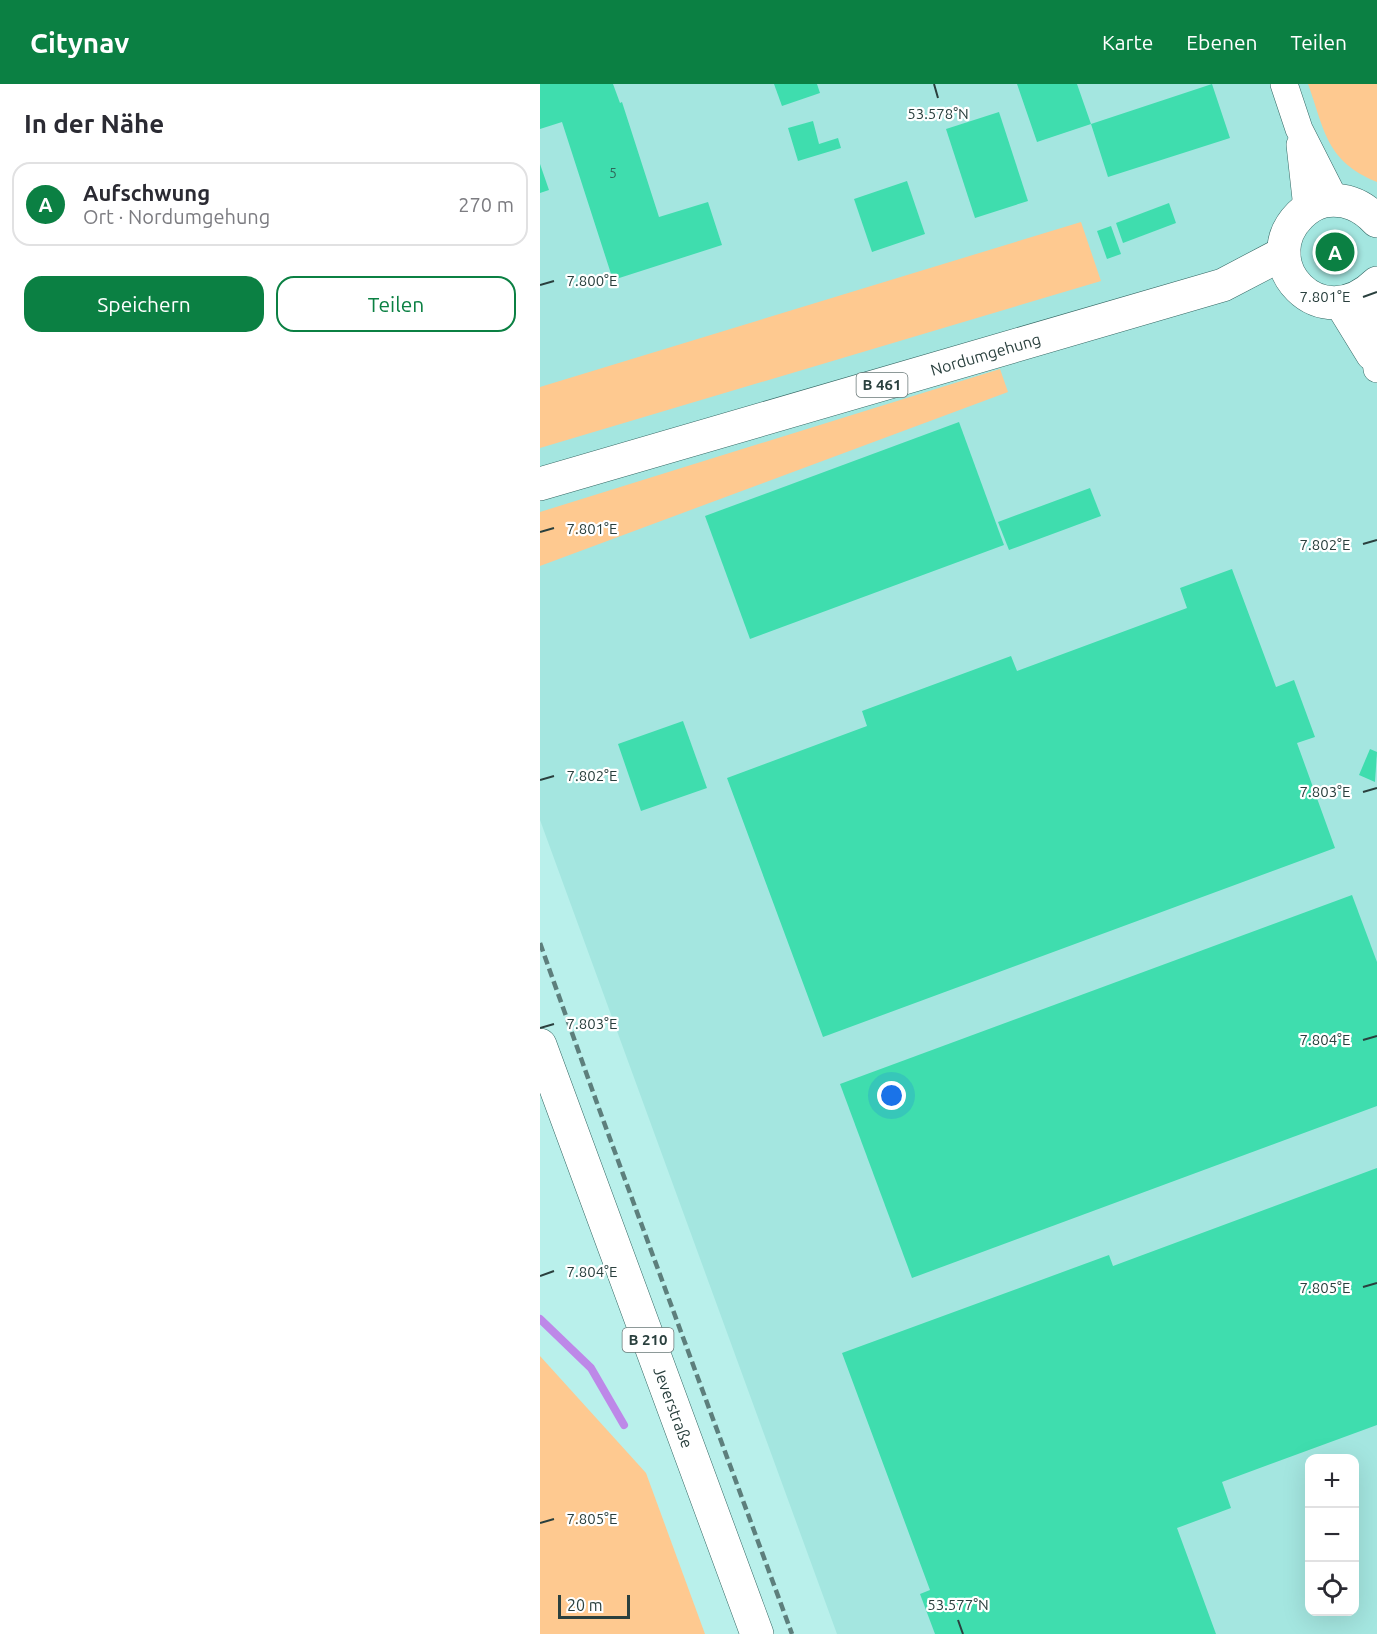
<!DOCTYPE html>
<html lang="de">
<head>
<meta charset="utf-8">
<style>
  :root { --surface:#fff; --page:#f7f7f7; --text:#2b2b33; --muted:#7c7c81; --line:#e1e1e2; --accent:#0b8043 }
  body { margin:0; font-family:Ubuntu,sans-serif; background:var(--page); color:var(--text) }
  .controls { position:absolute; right:18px; bottom:18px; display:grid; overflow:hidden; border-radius:12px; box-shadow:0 6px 24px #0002 }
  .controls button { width:54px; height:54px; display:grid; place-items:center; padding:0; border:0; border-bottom:2px solid var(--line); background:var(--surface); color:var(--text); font:30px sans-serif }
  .scale { position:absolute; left:18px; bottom:15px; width:72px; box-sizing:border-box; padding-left:6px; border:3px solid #2a403e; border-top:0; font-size:16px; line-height:21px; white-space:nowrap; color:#2a403e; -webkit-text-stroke:4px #fff; paint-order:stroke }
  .you { position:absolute; left:352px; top:1012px; width:21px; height:21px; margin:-15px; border:4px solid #fff; border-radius:50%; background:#1a73e8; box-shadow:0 0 0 9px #1a73e833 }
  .badge { display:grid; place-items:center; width:39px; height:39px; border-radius:50%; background:var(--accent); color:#fff; font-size:20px; font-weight:700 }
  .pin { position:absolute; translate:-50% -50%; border:3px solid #fff; box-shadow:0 2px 6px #0006 }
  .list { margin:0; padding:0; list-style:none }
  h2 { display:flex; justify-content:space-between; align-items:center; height:78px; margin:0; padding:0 24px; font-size:26px }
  h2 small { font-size:20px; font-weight:400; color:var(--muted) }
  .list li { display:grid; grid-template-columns:39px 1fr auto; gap:18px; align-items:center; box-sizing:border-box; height:84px; margin:0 12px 12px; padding:0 12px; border:2px solid var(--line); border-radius:18px }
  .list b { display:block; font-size:22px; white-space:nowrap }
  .list p { margin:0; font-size:20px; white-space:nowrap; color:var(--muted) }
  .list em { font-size:20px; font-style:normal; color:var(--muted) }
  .actions { display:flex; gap:12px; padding:18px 24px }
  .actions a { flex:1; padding:14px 0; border:2px solid var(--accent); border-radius:18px; text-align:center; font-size:21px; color:var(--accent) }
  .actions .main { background:var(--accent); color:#fff }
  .icon { flex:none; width:33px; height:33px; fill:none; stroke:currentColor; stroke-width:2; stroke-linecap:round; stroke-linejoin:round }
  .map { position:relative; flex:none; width:837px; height:1550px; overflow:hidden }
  header { display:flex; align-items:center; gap:36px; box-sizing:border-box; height:84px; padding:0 30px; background:var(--accent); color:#fff }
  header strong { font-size:28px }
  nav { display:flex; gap:33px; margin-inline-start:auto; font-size:21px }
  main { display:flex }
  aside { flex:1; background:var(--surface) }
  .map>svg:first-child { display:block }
  .built { fill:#a4e6e0; fill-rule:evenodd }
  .green { fill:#fec990 }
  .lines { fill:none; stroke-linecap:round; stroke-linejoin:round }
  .stream { stroke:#bd88e8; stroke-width:8 }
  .building { fill:#3fddae }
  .minor-casing { stroke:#336763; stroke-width:28 }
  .primary-casing { stroke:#336763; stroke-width:34 }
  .minor { stroke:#fff; stroke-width:27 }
  .primary { stroke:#fff; stroke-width:33 }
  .rail { stroke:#5d7f7c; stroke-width:4.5; stroke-dasharray:9 4.5; stroke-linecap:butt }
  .ticks { fill:none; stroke:#2a403e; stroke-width:2 }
  .labels { text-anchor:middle; stroke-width:4.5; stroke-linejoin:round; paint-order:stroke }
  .number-label { font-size:14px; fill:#2f675a }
  .shield { fill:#fff; stroke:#6a7978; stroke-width:1.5 }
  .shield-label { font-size:15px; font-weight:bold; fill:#2a403e }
  .street-label { font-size:16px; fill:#2a403e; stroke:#fff }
  .ticks-label { font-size:15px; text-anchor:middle; fill:#2a403e; stroke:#fff; stroke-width:4.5; stroke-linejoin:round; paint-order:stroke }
</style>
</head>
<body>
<header>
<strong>Citynav</strong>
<nav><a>Karte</a><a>Ebenen</a><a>Teilen</a></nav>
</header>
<main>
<aside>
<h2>In der Nähe<small></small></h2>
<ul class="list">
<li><span class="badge">A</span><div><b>Aufschwung</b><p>Ort · Nordumgehung</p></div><em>270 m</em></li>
</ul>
<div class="actions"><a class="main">Speichern</a><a>Teilen</a></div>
</aside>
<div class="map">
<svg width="837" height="1550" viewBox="0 0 837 1550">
  <rect width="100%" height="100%" fill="#b9f0eb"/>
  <path class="built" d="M0,0H837V1550H297L0,736ZM770,1374H814V1528H770Z"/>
  <g class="green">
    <path d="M768,0H837V98C786,77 785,47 768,0Z"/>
    <path d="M541,138L561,197L0,364V303Z"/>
    <path d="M460,285L468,308L0,482V428Z"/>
    <path d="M0,1272L106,1389L165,1550H0Z"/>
  </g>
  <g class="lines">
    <path class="stream" d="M0,1235L51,1284L84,1341"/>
  </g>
  <g class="building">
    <path d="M0,0H73L80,19L82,18L119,133L168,118L182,161L73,196L22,38L0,45Z"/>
    <path d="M234,0H277L280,9L242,22Z"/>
    <path d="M477,0H537L551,40L672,0L690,54L568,93L551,40L497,58Z"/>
    <path d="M459,28L488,117L435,134L406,45Z"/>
    <path d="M273,37L279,60L298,54L301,64L258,77L248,44Z"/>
    <path d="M0,80L9,106L0,109Z"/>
    <path d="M367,97L385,150L332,168L314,115Z"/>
    <path d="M629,119L636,139L583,159L576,139Z"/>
    <path d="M571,142L581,170L567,175L557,147Z"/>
    <path d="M419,338L464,461L210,555L165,432Z"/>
    <path d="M550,404L561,432L469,466L458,438Z"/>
    <path d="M692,485L736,603L754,596L775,653L757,659L795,764L283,953L187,694L327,642L322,627L471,572L477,587L647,524L640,504Z"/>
    <path d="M143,637L167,704L101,727L78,660Z"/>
    <path d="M830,665L837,668L835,698L819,691Z"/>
    <path d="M812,811L837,878V1022L372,1194L300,1000Z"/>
    <path d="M837,1084V1341L682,1398L691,1424L637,1444L676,1550H395L380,1510L390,1506L302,1269L569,1171L573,1182Z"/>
  </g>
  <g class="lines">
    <defs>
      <g id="minor">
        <path d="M744,0L759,45L795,116"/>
        <path d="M760,61L767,124"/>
        <path d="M826,210L837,285"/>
        <path d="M798,220L830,272"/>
      </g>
      <g id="primary">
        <path d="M837,137C822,121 806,114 784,117C774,119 767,124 760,131C712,179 780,255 837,199"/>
        <path id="s1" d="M0,400L683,201L744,169"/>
        <path id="s2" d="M0,961L217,1550"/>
      </g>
    </defs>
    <use href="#minor" class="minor-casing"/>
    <use href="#primary" class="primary-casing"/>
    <use href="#minor" class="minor"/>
    <use href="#primary" class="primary"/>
    <path class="rail" d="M0,859L58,1022L252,1550"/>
  </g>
  <path class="ticks" d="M394,0L398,14M0,201L14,197M823,213L837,208M0,448L14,444M823,460L837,456M0,696L14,692M823,708L837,704M0,944L14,940M823,956L837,952M0,1192L14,1187M823,1203L837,1199M0,1439L14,1435M418,1536L423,1550"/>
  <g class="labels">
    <g class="number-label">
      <text x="73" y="94">5</text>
    </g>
    <g class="shield">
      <rect x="316.5" y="289" width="51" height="24" rx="4.5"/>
      <rect x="82.5" y="1244" width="51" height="24" rx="4.5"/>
    </g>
    <g class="shield-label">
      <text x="342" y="306">B 461</text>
      <text x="108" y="1261">B 210</text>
    </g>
    <g class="street-label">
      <text dy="6" stroke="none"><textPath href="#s1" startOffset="464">Nordumgehung</textPath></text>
      <text dy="6" stroke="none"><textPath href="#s2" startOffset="386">Jeverstraße</textPath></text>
    </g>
  </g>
  <g class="ticks-label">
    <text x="398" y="35">53.578°N</text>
    <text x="52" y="202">7.800°E</text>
    <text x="785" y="218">7.801°E</text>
    <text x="52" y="450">7.801°E</text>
    <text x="785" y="466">7.802°E</text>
    <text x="52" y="697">7.802°E</text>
    <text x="785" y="713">7.803°E</text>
    <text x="52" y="945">7.803°E</text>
    <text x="785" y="961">7.804°E</text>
    <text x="52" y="1193">7.804°E</text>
    <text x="785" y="1209">7.805°E</text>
    <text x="52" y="1440">7.805°E</text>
    <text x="418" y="1526">53.577°N</text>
  </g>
</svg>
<div class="controls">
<button>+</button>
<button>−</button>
<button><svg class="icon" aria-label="locate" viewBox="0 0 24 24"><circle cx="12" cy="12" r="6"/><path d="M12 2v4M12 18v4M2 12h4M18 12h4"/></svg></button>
</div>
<div class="scale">20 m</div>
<div class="you"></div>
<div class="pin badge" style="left:795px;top:168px">A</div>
</div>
</main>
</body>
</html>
